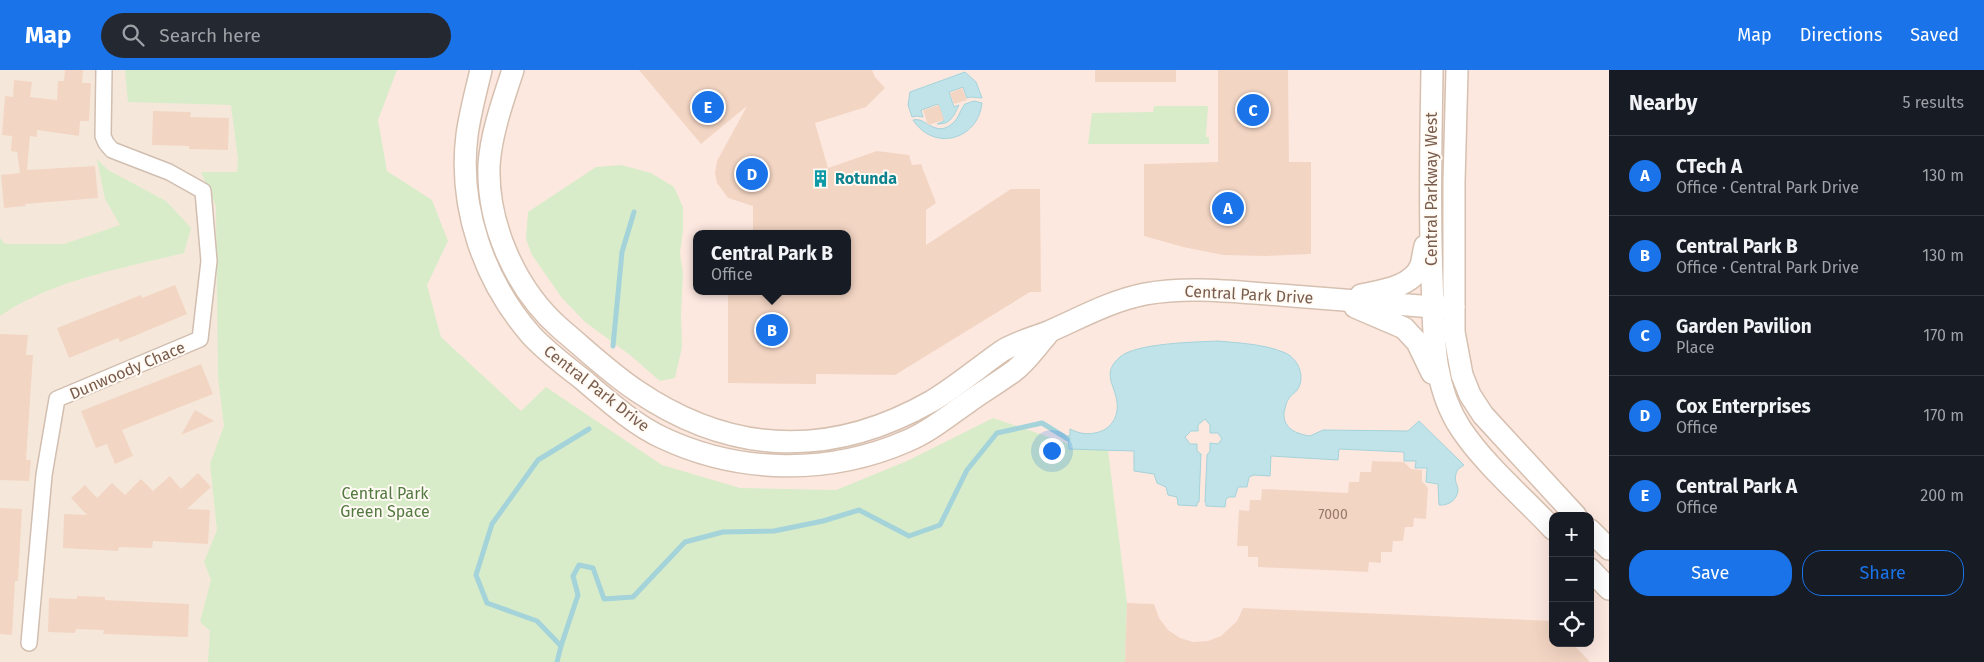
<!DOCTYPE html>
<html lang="en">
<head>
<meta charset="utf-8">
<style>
  :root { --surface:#171b24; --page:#242831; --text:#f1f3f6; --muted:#9ea1a6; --line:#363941; --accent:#1a73e8 }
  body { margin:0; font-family:"Fira Sans",sans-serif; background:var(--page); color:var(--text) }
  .controls { position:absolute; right:15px; bottom:15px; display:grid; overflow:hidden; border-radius:10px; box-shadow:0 5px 20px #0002 }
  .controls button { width:45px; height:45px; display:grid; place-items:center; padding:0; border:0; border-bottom:1px solid var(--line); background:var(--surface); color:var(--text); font:25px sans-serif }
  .you { position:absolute; left:1051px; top:380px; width:18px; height:18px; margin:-12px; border:4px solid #fff; border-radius:50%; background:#1a73e8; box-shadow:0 0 0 8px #1a73e833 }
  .badge { display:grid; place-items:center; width:32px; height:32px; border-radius:50%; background:var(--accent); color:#fff; font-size:16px; font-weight:700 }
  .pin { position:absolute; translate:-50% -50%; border:2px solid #fff; box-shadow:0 1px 5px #0006 }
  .popup { position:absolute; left:693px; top:160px; width:158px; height:65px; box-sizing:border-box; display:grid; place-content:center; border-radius:10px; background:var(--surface); filter:drop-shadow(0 1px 4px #0005); font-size:16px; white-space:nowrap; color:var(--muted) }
  .popup b { font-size:19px; color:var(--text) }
  .popup::after { content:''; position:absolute; left:50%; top:100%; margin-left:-10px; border:10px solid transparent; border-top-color:var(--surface) }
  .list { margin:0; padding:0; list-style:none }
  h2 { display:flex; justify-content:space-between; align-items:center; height:65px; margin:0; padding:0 20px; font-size:21px }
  h2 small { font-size:16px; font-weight:400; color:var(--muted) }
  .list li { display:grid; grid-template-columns:32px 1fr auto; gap:15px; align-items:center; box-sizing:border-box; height:80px; padding:0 20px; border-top:1px solid var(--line) }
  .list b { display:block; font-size:19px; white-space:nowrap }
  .list p { margin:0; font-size:16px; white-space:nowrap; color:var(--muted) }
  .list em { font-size:16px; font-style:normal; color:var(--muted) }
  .actions { display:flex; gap:10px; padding:15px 20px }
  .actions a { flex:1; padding:11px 0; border:1px solid var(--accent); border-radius:20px; text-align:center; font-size:18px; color:var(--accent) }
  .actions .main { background:var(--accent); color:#fff }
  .icon { flex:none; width:28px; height:28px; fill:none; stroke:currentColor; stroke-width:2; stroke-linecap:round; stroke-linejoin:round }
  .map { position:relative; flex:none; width:1609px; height:592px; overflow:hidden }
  header { display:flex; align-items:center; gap:30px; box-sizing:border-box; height:70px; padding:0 25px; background:var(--accent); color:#fff }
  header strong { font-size:24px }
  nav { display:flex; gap:28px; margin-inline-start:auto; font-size:18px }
  .search { width:350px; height:45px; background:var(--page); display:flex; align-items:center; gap:12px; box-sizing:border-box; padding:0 18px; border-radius:28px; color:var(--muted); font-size:19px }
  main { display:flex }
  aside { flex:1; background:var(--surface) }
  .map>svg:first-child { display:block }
  .residential { fill:#f5e8da }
  .commercial { fill:#fde8e0; fill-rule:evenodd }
  .green { fill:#d8ecc9 }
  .water { fill:#bfe3e8; stroke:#a5d3da }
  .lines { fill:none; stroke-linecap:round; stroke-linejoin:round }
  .stream { stroke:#a5d3da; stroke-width:5 }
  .building { fill:#f3d5c3 }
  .street-casing { stroke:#d1beb0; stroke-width:18 }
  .secondary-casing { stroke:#d6c0b0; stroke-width:24 }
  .street { stroke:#fff; stroke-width:15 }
  .secondary { stroke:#fff; stroke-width:21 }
  .labels { text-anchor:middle; stroke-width:4; stroke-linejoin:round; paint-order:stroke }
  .number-label { font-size:14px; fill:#987a6a }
  .culture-label { font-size:16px; font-weight:bold; fill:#0d838f; stroke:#fffaf3; text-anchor:start }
  .street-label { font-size:16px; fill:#7a5c4d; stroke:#fffaf3 }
  .park-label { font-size:16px; fill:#537a41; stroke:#fffaf3 }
</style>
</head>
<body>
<header>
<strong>Map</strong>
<div class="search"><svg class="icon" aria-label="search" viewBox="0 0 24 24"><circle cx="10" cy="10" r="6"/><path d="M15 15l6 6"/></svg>Search here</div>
<nav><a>Map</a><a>Directions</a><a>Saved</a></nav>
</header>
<main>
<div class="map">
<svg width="1609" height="592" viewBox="0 0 1609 592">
  <rect width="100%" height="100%" fill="#fdf6ec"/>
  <path class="residential" d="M0,0H340L270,592H0Z"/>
  <path class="commercial" d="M340,0H1609V592H270ZM697,164H847V221H697ZM1553,446H1590V573H1553Z"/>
  <g class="green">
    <path d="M125,0H397L378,50L387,101L432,130L448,171L427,215L441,267L521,341L546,317L662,395L740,418L836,420L907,391L993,348L1069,374V379L1108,380L1127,533L1125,592H208L210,561L200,552L211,510L204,492L217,460L210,394L224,356L218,307L216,136L201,102H237L238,89L231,35L128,32Z"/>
    <path d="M1154,36H1208L1206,67H1209V74H1088L1092,43L1153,42Z"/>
    <path d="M97,89L108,100L166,131L191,158L184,183C121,199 54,209 0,246V168L5,174H64L120,155L105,129Z"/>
    <path d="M621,95L651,103L674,117L683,137V161L680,183L683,203L681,243L682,277L675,308L660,311L630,285L585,252L562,228L532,185L526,169L528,142L596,97Z"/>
  </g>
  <g class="water">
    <path d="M965,2L976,12L982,28L971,27L967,28L963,17L949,22L954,37L959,35C954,45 951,55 937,54L944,51L938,34L921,40L923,47L917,46L912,47L908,35L910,22Z"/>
    <path d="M974,31L982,33C978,70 934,82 913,50C926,46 935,69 953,53C959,48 960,40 965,34Z"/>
    <path d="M1218,271C1239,273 1263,274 1283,282C1297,287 1305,304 1299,317C1296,323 1292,324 1289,328C1286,332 1285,339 1284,343C1283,359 1297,364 1310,366L1323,360L1408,361L1419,351L1464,395C1460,398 1457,399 1456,404C1454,410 1457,414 1458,419C1458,430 1448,436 1439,435L1438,414L1426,412L1427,398H1415L1416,391H1404V382L1339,379L1338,390L1271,386L1270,406L1254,405L1249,407L1247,417H1238L1235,427H1229L1226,429L1225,437L1206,436V433L1205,432L1207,385L1210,381V373L1218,374L1222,369L1218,363H1210V355L1205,349L1198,355V361H1191L1185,367L1190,374H1197V381L1201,384L1199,432L1197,433V436L1178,435L1177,427L1168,425L1166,417L1157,413L1154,404L1134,401V381L1069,379L1068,366L1070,365V359C1080,364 1088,365 1099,362C1112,358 1119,345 1117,332C1115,315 1101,303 1120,287C1136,273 1196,272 1218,271Z"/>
  </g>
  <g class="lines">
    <g class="stream">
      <path d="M613,276L622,182L634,142"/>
      <path d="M561,576L578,525L573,506L579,495L593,498L604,529L633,527L685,472L723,462L774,461L823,451L859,440L909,466L940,455L967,400L997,363L1042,353L1068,369"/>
      <path d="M557,592L561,576L537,551L487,533L476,505L492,454L538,390L589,359"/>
    </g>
  </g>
  <g class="building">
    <path d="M65,0H83L82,13H91L89,51H80L79,66L37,60V67L30,66L27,100L95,96L98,128L25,134V136L4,138L1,105L20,103L17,82L11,81L12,66L2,65L5,26L13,27L14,10L32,12L30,27L57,30L58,11H64Z"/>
    <path d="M639,0H872L875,7L885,18L866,37L815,53L828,98L877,81L909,85L912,95L921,94L936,133L926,140V175L1011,119H1040L1041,222H1030L895,305L816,304V314L728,313V221H847V164H753V136L728,128L717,113L715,103L717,91L747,36L701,74Z"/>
    <rect x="1095" y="0" width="81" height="12"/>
    <path d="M1218,0H1288L1289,92H1311V184L1265,186L1223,185L1183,177L1144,166V94L1218,92Z"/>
    <path d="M962,18L967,30L954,34L950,23Z"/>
    <path d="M939,35L944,50L928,55L923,40Z"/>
    <path d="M153,41L191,42L190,47L229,48L228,80L189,79V76L152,75Z"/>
    <path d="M175,215L187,244L120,272L118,268L69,288L57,258L141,225L142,228Z"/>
    <path d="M0,264L28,265L26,285H33L26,390H31L29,411L0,410Z"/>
    <path d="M201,294L213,324L122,360L133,386L115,394L107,374L96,378L81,341Z"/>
    <path d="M195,340L214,351L181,365Z"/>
    <path d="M1372,391L1404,392L1411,399L1422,400V411L1428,418L1426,449L1414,448L1413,457H1405L1403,471H1393L1392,482H1381V493L1369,492L1368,502L1258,497V487H1248V476H1237L1239,440L1249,441L1250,430H1261L1262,419L1348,423L1349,412H1359L1360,402H1371Z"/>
    <path d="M198,403L211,417L187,439L210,440L208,474L153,471L152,478L119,477L118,481L63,478L64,444L87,445L71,428L85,415L97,428L112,413L125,425L141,409L153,421L170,406L181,419Z"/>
    <path d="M0,438L22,439L18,511H15L12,565L0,564Z"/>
    <path d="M77,526L105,527V530L189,534L188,567L103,564L104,560L76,559L75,563L48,562L49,528L77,529Z"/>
    <path d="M1127,533L1154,534L1159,548L1168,560L1180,568L1193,572L1208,571L1221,566L1237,551L1243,538L1553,551V573H1572L1590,592H1125Z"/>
  </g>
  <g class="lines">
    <defs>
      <path id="street" d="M29,573L44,405L57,329L200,269L209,191L203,121L169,102L112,80L106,73L103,66L104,0"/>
      <g id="secondary">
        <path d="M481,0C476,21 470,43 467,65C458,137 484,211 531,265C546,281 564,295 581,308C607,330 633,354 663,368C740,404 829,405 907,371C929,362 948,346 967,333C982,322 999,312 1014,301C1027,291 1037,276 1047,265"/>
        <path d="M513,0C503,30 491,64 489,95C487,155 516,220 561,259C586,280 610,303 637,321C733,386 832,388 932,331C957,316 979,297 1002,281C1016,272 1033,268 1048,262C1080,248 1110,231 1145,224C1190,216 1234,222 1280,225C1331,229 1382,233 1433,237H1454"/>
        <path d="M1432,0C1431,70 1429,139 1432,208C1434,260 1431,314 1461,359C1485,395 1523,427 1553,459"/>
        <path d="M1457,0L1454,112V262L1462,305L1470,325L1483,345L1576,446"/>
        <path d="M1361,225C1380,221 1413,217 1421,195C1423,189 1423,182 1425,176"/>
        <path d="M1355,237L1404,258L1417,272L1432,303"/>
        <path d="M1590,460L1609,479"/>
        <path d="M1590,499L1609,519"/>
      </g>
    </defs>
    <use href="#street" class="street-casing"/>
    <use href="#secondary" class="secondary-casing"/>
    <use href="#street" class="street"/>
    <use href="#secondary" class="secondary"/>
  </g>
  <defs>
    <symbol id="building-bare" viewBox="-9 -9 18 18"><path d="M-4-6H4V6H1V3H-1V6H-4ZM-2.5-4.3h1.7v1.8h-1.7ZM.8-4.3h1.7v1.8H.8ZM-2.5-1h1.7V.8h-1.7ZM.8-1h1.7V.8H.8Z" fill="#0f9aa8" stroke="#fffaf3" stroke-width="2.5" paint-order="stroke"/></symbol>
  </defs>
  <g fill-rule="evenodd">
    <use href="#building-bare" x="808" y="96" width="25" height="25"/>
  </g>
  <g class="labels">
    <g class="number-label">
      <text x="1333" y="449">7000</text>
    </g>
    <g class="culture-label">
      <text x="835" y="114">Rotunda</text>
    </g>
    <g class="street-label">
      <text transform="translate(1431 119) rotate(-90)" y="6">Central Parkway West</text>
      <text transform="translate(1249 224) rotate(3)" y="6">Central Park Drive</text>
      <text transform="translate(127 300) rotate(-23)" y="6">Dunwoody Chace</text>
      <text transform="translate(597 318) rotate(38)" y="6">Central Park Drive</text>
    </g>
    <g class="park-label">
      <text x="385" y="429">Central Park<tspan x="385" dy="18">Green Space</tspan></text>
    </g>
  </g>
</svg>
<div class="controls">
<button>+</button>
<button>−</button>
<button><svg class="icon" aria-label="locate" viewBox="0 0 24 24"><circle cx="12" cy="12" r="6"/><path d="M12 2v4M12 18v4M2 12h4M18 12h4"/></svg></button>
</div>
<div class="you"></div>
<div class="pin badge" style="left:1228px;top:138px">A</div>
<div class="pin badge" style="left:772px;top:260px">B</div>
<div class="popup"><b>Central Park B</b>Office</div>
<div class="pin badge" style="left:1253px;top:40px">C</div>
<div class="pin badge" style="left:752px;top:104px">D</div>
<div class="pin badge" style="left:708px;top:37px">E</div>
</div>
<aside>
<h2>Nearby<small>5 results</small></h2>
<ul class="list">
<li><span class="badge">A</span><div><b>CTech A</b><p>Office · Central Park Drive</p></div><em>130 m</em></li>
<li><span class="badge">B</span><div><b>Central Park B</b><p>Office · Central Park Drive</p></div><em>130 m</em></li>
<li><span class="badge">C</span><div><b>Garden Pavilion</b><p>Place</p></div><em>170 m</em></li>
<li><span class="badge">D</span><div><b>Cox Enterprises</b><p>Office</p></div><em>170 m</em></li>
<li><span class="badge">E</span><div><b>Central Park A</b><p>Office</p></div><em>200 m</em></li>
</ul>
<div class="actions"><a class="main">Save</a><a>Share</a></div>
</aside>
</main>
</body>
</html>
